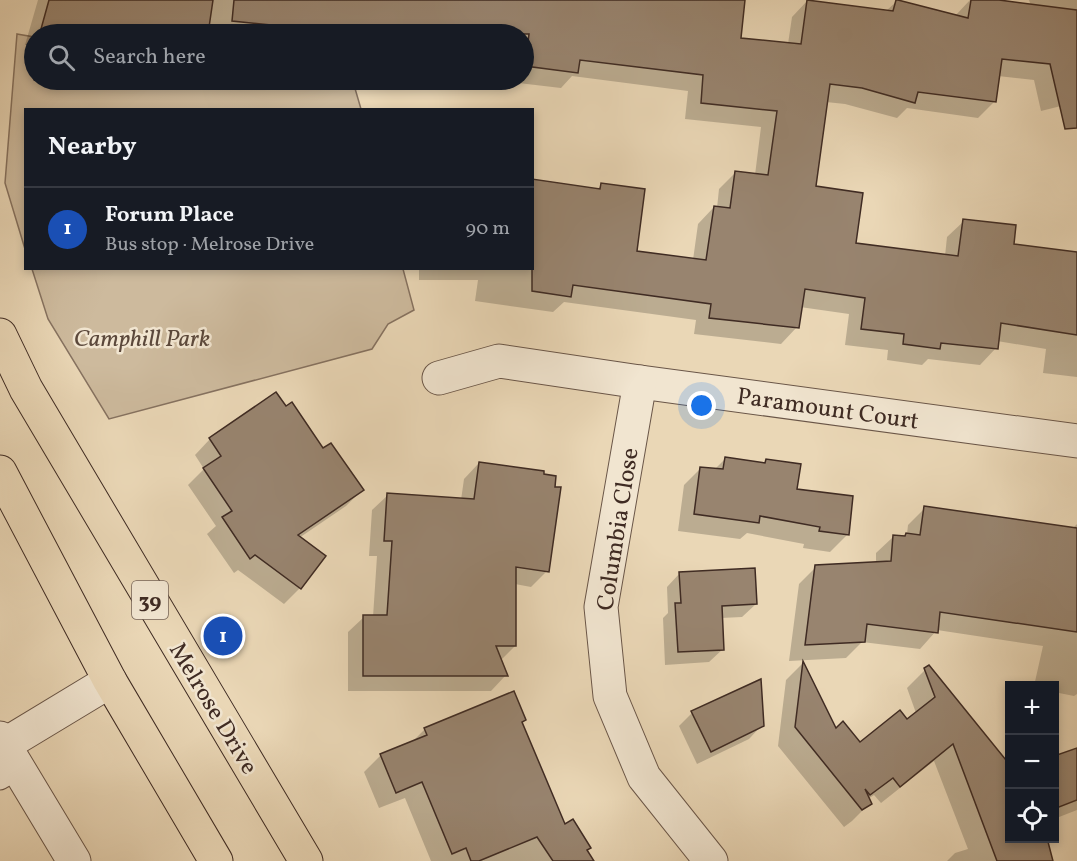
<!DOCTYPE html>
<html lang="en">
<head>
<meta charset="utf-8">
<style>
  :root { --surface:#171b24; --page:#242831; --text:#f1f3f6; --muted:#9ea1a6; --line:#363941; --accent:#db2777 }
  body { margin:0; font-family:Vollkorn,serif; background:var(--page); color:var(--text) }
  .controls { position:absolute; right:18px; bottom:18px; display:grid; overflow:hidden; border-radius:0px; box-shadow:0 3px 9px #0003 }
  .controls button { width:54px; height:54px; display:grid; place-items:center; padding:0; border:0; border-bottom:2px solid var(--line); background:var(--surface); color:var(--text); font:30px sans-serif }
  .you { position:absolute; left:702px; top:406px; width:21px; height:21px; margin:-15px; border:4px solid #fff; border-radius:50%; background:#1a73e8; box-shadow:0 0 0 9px #1a73e833 }
  .badge { display:grid; place-items:center; width:39px; height:39px; border-radius:50%; background:var(--accent); color:#fff; font-size:20px; font-weight:700 }
  .pin { position:absolute; translate:-50% -50%; border:3px solid #fff; box-shadow:0 2px 6px #0006 }
  .list { margin:0; padding:0; list-style:none }
  h2 { display:flex; justify-content:space-between; align-items:center; height:78px; margin:0; padding:0 24px; font-size:26px }
  h2 small { font-size:20px; font-weight:400; color:var(--muted) }
  .list li { display:grid; grid-template-columns:39px 1fr auto; gap:18px; align-items:center; box-sizing:border-box; height:84px; padding:0 24px; border-top:2px solid var(--line) }
  .list b { display:block; font-size:22px; white-space:nowrap }
  .list p { margin:0; font-size:20px; white-space:nowrap; color:var(--muted) }
  .list em { font-size:20px; font-style:normal; color:var(--muted) }
  .icon { flex:none; width:33px; height:33px; fill:none; stroke:currentColor; stroke-width:2; stroke-linecap:round; stroke-linejoin:round }
  .map { position:relative; flex:none; width:1077px; height:861px; overflow:hidden }
  .search { position:absolute; background:var(--surface); box-shadow:0 3px 9px #0003; left:24px; top:24px; width:510px; height:66px; display:flex; align-items:center; gap:15px; box-sizing:border-box; padding:0 21px; border-radius:33px; color:var(--muted); font-size:22px }
  .panel { position:absolute; background:var(--surface); box-shadow:0 3px 9px #0003; left:24px; top:108px; width:510px; height:162px; border-radius:0px }
  .map>svg:first-child { display:block }
  .green { fill:#cdba9d; stroke:#867260; stroke-width:1.5 }
  .shadow { fill:#0003 }
  .building { fill:#98846f; stroke:#3f2b23; stroke-width:1.5 }
  .lines { fill:none; stroke-linecap:round; stroke-linejoin:round }
  .lane-casing { stroke:#6a5648; stroke-width:23 }
  .street-casing { stroke:#6a5648; stroke-width:35 }
  .primary-casing { stroke:#3f2b23; stroke-width:35 }
  .lane { stroke:#f1e5d0; stroke-width:21 }
  .street { stroke:#f1e5d0; stroke-width:33 }
  .primary { stroke:#ead7b6; stroke-width:33 }
  .labels { text-anchor:middle; stroke-width:5; stroke-linejoin:round; paint-order:stroke }
  .shield { fill:#f1e5d0; stroke:#746357; stroke-width:1.5 }
  .shield-label { font-size:22px; font-weight:bold; fill:#3f2b23 }
  .park-label { font-size:24px; font-style:italic; fill:#5b483b; stroke:#f1e5d0 }
  .street-label { font-size:24px; fill:#3f2b23; stroke:#f1e5d0 }
</style>
</head>
<body>
<div class="map">
<svg width="1077" height="861" viewBox="0 0 1077 861">
  <rect width="100%" height="100%" fill="#ead7b6"/>
  <filter id="stains"><feTurbulence type="fractalNoise" baseFrequency=".00333" numOctaves="4"/><feColorMatrix values="0 0 0 0 .2 0 0 0 0 .09 0 0 0 0 .02 0 0 0 .5 -.17"/></filter>
  <radialGradient id="worn" r=".72"><stop offset=".6" stop-color="#630" stop-opacity="0"/><stop offset="1" stop-color="#630" stop-opacity=".3"/></radialGradient>
  <g class="green">
    <path d="M17,34L34,37V80H317L354,85L361,109L26,110L25,249L5,183Z"/>
    <path d="M32,269H403L414,310L388,324L372,349L109,419L48,319Z"/>
  </g>
  <g class="shadow">
    <path d="M38,0H743L739,39L788,44L792,17L808,0L886,11L897,1L955,16L970,0H988L1031,6L1029,0H1077V102L1041,111L1034,80L998,76L995,101L978,118L907,108L897,118L845,104L826,102L815,187L854,244L945,256L947,237L964,221L1012,245L1077,254V377L1043,373L1046,349L997,341L996,348L980,365L928,359L922,365L887,360L888,350L845,345L849,314L800,307L797,327L781,344L694,334L696,320L564,302L553,312L475,301L478,280H419V268H532L602,184L635,252L693,260L698,224L714,207L717,208L719,189L736,172L755,175L761,127L685,119L688,91L572,76L561,88L510,82V80H524V34H34V51L29,50V45H25Z"/>
    <path d="M210,439L323,450L362,490L346,506L299,538L324,556L300,588L284,604L238,570L234,573L207,534L216,526L188,485L204,469L195,455Z"/>
    <path d="M725,459L763,464L766,461L796,490L847,535L830,552L803,548L804,544L747,533L740,539L678,531L684,485L701,468L714,470Z"/>
    <path d="M479,463L547,571L531,587L515,584V646L500,661L506,675L491,691H348V632L364,617H373L377,556H369L372,510L388,495L461,500L464,479Z"/>
    <path d="M925,508L1072,529L1077,524V694L1074,696L1054,692V686H1034L1043,646L937,630L920,649L862,642L846,658L789,661L799,584L816,567L876,564V553L893,537L903,538L907,534L908,525Z"/>
    <path d="M680,573L756,604L742,617L721,618L723,649L709,662L665,665L663,618L668,613L667,587Z"/>
    <path d="M803,663L835,730L860,744L906,721L916,713L907,688L925,670L1004,761L1010,759V838L1052,861H947L955,853L968,849L934,761L881,803L874,795L868,799L870,803L852,821L844,827L778,746L786,680Z"/>
    <path d="M692,713L762,725L749,739L697,764L679,726Z"/>
    <path d="M521,723L564,826L586,851L593,861H431L405,798L379,808L364,772L381,755L411,743L425,729Z"/>
    <path d="M1077,749V810L1054,819V758Z"/>
  </g>
  <g class="building">
    <path d="M49,0H213L208,34H44L45,29H41Z"/>
    <path d="M234,0H745L741,38L801,44L807,0L893,11L896,0H898L968,18L971,0H999L1077,10V128L1065,129L1050,64L1002,59L996,102L918,92L915,103L862,88L830,84L816,186L863,193L856,243L958,256L963,219L1016,225L1014,244L1077,252V335L1001,323L998,349L941,343L940,349L903,344L904,334L861,329L865,298L805,289L799,328L709,318L711,304L573,285L571,297L532,291V179L600,189L601,183L645,189L637,251L706,260L714,206L730,208L735,171L768,175L777,111L701,103L703,75L580,60L578,73L525,66L529,34H360L232,21Z"/>
    <path d="M276,392L286,406L292,402L323,448L331,443L364,490L298,535L326,556L301,589L255,555L250,559L222,517L232,511L203,468L221,456L209,438Z"/>
    <path d="M725,457L765,463L766,459L801,464L797,489L853,496L849,535L819,531L820,527L760,516L759,523L694,514L700,467L723,469Z"/>
    <path d="M479,462L544,471V474L556,476L555,487H561L549,572L516,567V646H496L508,676H363V615H387L392,541H384L387,493L474,499Z"/>
    <path d="M924,506L1077,528V632L940,612L938,633L867,624L865,642L805,645L815,565L891,561L893,535L905,536L906,533L920,535Z"/>
    <path d="M755,568L757,604L722,606L724,650L678,652L675,603H681L679,572Z"/>
    <path d="M803,661L836,728L843,721L860,742L900,710L907,719L935,697L924,668L929,665L1010,765V838H1047L1053,861H997L953,744L900,787L893,778L870,795L865,789L872,804L862,810L795,727Z"/>
    <path d="M761,679L764,726L711,752L691,711Z"/>
    <path d="M514,691L526,720L522,722L565,824L573,819L591,848L587,850L594,861H553L537,837L479,861H471L466,848L452,854L422,782L396,793L380,754L427,735L424,728Z"/>
    <path d="M1077,748V800L1054,809V756Z"/>
  </g>
  <g class="lines">
    <defs>
      <path id="lane" d="M0,779L19,768"/>
      <g id="street">
        <path d="M439,378L499,361L640,382L1077,441"/>
        <path d="M640,382L601,607L610,696L644,777L711,861"/>
        <path d="M0,738L74,861"/>
        <path d="M4,745L110,681"/>
      </g>
      <g id="primary">
        <path d="M0,335L26,389L306,861"/>
        <path d="M0,472L110,681L216,861"/>
      </g>
    </defs>
    <use href="#lane" class="lane-casing"/>
    <use href="#street" class="street-casing"/>
    <use href="#primary" class="primary-casing"/>
    <use href="#lane" class="lane"/>
    <use href="#street" class="street"/>
    <use href="#primary" class="primary"/>
  </g>
  <g class="labels">
    <rect class="shield" x="132" y="581" width="36" height="38" rx="4.5"/>
    <g class="shield-label">
      <text x="150" y="608">39</text>
    </g>
    <g class="park-label">
      <text x="142" y="346">Camphill Park</text>
    </g>
    <g class="street-label">
      <text transform="translate(828 408) rotate(8)" y="8">Paramount Court</text>
      <text transform="translate(617 529) rotate(-81)" y="8">Columbia Close</text>
      <text transform="translate(214 708) rotate(59)" y="8">Melrose Drive</text>
    </g>
  </g>
  <rect width="100%" height="100%" filter="url(#stains)"/>
  <rect width="100%" height="100%" fill="url(#worn)"/>
</svg>
<div class="controls">
<button>+</button>
<button>−</button>
<button><svg class="icon" aria-label="locate" viewBox="0 0 24 24"><circle cx="12" cy="12" r="6"/><path d="M12 2v4M12 18v4M2 12h4M18 12h4"/></svg></button>
</div>
<div class="you"></div>
<div class="pin badge" style="left:223px;top:636px;background:#1a4fb4">1</div>
<div class="search"><svg class="icon" aria-label="search" viewBox="0 0 24 24"><circle cx="10" cy="10" r="6"/><path d="M15 15l6 6"/></svg>Search here</div>
<section class="panel">
<h2>Nearby<small></small></h2>
<ul class="list">
<li><span class="badge" style="background:#1a4fb4">1</span><div><b>Forum Place</b><p>Bus stop · Melrose Drive</p></div><em>90 m</em></li>
</ul>
</section>
</div>
</body>
</html>
